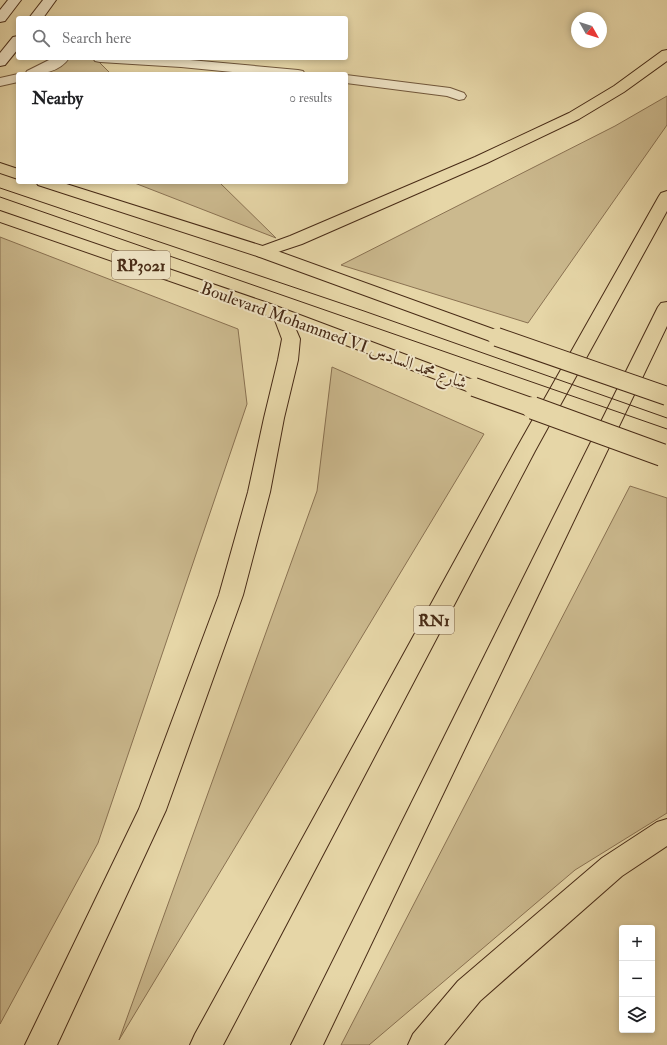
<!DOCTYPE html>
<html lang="en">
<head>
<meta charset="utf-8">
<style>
  :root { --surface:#fff; --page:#f6f6f6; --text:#202124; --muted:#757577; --line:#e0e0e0 }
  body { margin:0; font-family:"IM FELL Double Pica",Amiri,serif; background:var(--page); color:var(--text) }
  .controls { position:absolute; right:12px; bottom:12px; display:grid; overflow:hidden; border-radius:4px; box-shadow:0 2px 6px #0003 }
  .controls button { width:36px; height:36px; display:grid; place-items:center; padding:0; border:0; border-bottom:1px solid var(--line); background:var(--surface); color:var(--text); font:20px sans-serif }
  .compass { position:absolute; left:571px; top:12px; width:36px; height:36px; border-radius:50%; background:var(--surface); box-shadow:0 2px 6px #0003; rotate:129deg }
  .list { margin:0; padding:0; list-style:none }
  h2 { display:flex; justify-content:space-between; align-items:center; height:52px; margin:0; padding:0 16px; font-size:17px }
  h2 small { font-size:13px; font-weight:400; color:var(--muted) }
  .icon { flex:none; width:22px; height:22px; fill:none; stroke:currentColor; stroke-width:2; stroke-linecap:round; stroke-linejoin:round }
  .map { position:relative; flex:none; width:667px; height:1045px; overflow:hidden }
  .search { position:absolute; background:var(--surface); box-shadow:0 2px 6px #0003; left:16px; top:16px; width:332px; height:44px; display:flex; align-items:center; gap:10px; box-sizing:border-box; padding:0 14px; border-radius:4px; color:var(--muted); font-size:15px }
  .panel { position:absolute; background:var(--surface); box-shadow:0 2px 6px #0003; left:16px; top:72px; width:332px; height:112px; border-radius:4px }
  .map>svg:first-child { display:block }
  .green { fill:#cbb98e; stroke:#8a7252 }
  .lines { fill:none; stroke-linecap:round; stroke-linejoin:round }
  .minor-casing { stroke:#70563a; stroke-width:2 }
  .secondary-casing { stroke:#482b16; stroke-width:2 }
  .primary-casing { stroke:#482b16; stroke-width:2 }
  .trunk-casing { stroke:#482b16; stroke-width:2 }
  .minor { fill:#efe4c6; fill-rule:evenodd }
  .secondary { fill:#efe4c6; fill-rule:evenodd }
  .primary { fill:#e6d6a7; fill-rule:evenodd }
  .trunk { fill:#e6d6a7; fill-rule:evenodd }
  .tram { stroke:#482b16; stroke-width:1 }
  .primary-bridge-far1-casing { stroke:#482b16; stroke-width:20; stroke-linecap:butt }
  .primary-bridge-casing { stroke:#482b16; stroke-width:24; stroke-linecap:butt }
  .primary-bridge-far1 { stroke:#e6d6a7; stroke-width:18 }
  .primary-bridge { stroke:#e6d6a7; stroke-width:22 }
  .labels { text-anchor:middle; stroke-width:4; stroke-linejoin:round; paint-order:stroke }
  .shield { fill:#efe4c6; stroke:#7a624b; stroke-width:1 }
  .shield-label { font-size:16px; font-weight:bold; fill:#482b16 }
  .street-label { font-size:17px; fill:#482b16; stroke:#efe4c6 }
</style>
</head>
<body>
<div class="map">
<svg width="667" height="1045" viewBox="0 0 667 1045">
  <rect width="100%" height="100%" fill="#e6d6a7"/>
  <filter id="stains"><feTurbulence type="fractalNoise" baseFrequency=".005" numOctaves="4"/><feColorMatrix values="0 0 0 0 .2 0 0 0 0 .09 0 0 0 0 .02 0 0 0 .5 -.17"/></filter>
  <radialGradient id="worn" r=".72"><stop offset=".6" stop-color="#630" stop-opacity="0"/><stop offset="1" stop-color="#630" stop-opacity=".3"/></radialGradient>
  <g class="green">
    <path d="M59,58H95L111,74H47Z"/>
    <path d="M667,96V125L528,323L341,265L615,126Z"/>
    <path d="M132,182H219L276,238Z"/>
    <path d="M0,237L238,329L247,404L98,843L0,1024Z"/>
    <path d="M332,367L484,434L119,1040L317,491Z"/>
    <path d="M630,486L667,498V813L575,870L369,1045H341Z"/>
  </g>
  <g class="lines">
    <defs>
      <g id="minor">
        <path d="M53,58H69C59,73 41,74 25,74L27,71Z"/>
        <path d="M93,58H168L298,70L303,71L305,74H253L181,67L100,62L95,61Z"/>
        <path d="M18,74V82L0,86V78Z"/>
        <path d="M346,75L450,88L464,93L466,96L464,99L459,100L447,96L346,83Z"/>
      </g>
      <g id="secondary">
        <path d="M8,0H21L5,21L0,22V10Z"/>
        <path d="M43,0H56L43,18H29Z"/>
        <path d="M18,36V49L5,65L0,66V53L13,37Z"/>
      </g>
      <g id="primary">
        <path d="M0,163L18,169V179L0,173Z"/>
        <path d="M36,182H60L269,248L504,333L506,337L504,341L497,343L490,341L257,256L38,185Z"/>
        <path d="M0,211L268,303L481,383L484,387L481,391L474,393L467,391L256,311L0,222Z"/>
      </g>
      <g id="trunk">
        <path d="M667,50V61L624,92L579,119L487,163L302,244L263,257L257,256L254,252L257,248L290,236L475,157L569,113L614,86L662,51Z"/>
        <path d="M667,191V211L535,451L223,1045H190L195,1034L515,451L659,196L661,193Z"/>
        <path d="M667,302V326L323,1045H291L658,307L661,303Z"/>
        <path d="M282,309L288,311L300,339L298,360L284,418L270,492L243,595L166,810L57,1045H25L139,809L219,595L248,492L264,418L278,360L282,339L273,315L276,311Z"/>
        <path d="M667,819V846L622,876L480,1001L444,1045H408L413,1034L458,981L602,858L657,822Z"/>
      </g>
    </defs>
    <use href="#minor" class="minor-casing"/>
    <use href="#secondary" class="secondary-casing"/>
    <use href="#primary" class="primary-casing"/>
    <use href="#trunk" class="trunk-casing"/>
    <use href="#minor" class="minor"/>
    <use href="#secondary" class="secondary"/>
    <use href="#primary" class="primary"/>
    <use href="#trunk" class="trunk"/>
    <g class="tram">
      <path d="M0,188L364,311L667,418"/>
      <path d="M0,197L667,429"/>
    </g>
    <defs>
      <g id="primary-bridge-far1">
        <path d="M497,337L667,396"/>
        <path d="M474,387L536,409"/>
      </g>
      <path id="primary-bridge" d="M533,408L662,455"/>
    </defs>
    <use href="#primary-bridge-far1" class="primary-bridge-far1-casing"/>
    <use href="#primary-bridge" class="primary-bridge-casing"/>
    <use href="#primary-bridge-far1" class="primary-bridge-far1"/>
    <use href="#primary-bridge" class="primary-bridge"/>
  </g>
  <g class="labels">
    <g class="shield">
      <rect x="112" y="251" width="58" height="28" rx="3"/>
      <rect x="414" y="606" width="40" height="28" rx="3"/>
    </g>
    <g class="shield-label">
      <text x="141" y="271">RP3021</text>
      <text x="434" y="626">RN1</text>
    </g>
    <g class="street-label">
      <text transform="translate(334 335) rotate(20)" y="6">Boulevard Mohammed VI شارع محمد السادس</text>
    </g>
  </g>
  <rect width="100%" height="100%" filter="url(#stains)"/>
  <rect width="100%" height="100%" fill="url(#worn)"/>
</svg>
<div class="controls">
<button>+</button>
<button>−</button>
<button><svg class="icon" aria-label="layers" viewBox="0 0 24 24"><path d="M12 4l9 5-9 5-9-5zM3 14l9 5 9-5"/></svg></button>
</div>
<svg class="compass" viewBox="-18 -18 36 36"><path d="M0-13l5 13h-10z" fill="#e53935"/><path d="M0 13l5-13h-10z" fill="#757577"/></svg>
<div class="search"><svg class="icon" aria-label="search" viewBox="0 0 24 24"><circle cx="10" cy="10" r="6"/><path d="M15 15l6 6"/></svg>Search here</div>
<section class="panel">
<h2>Nearby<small>0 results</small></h2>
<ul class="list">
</ul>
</section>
</div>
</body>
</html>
